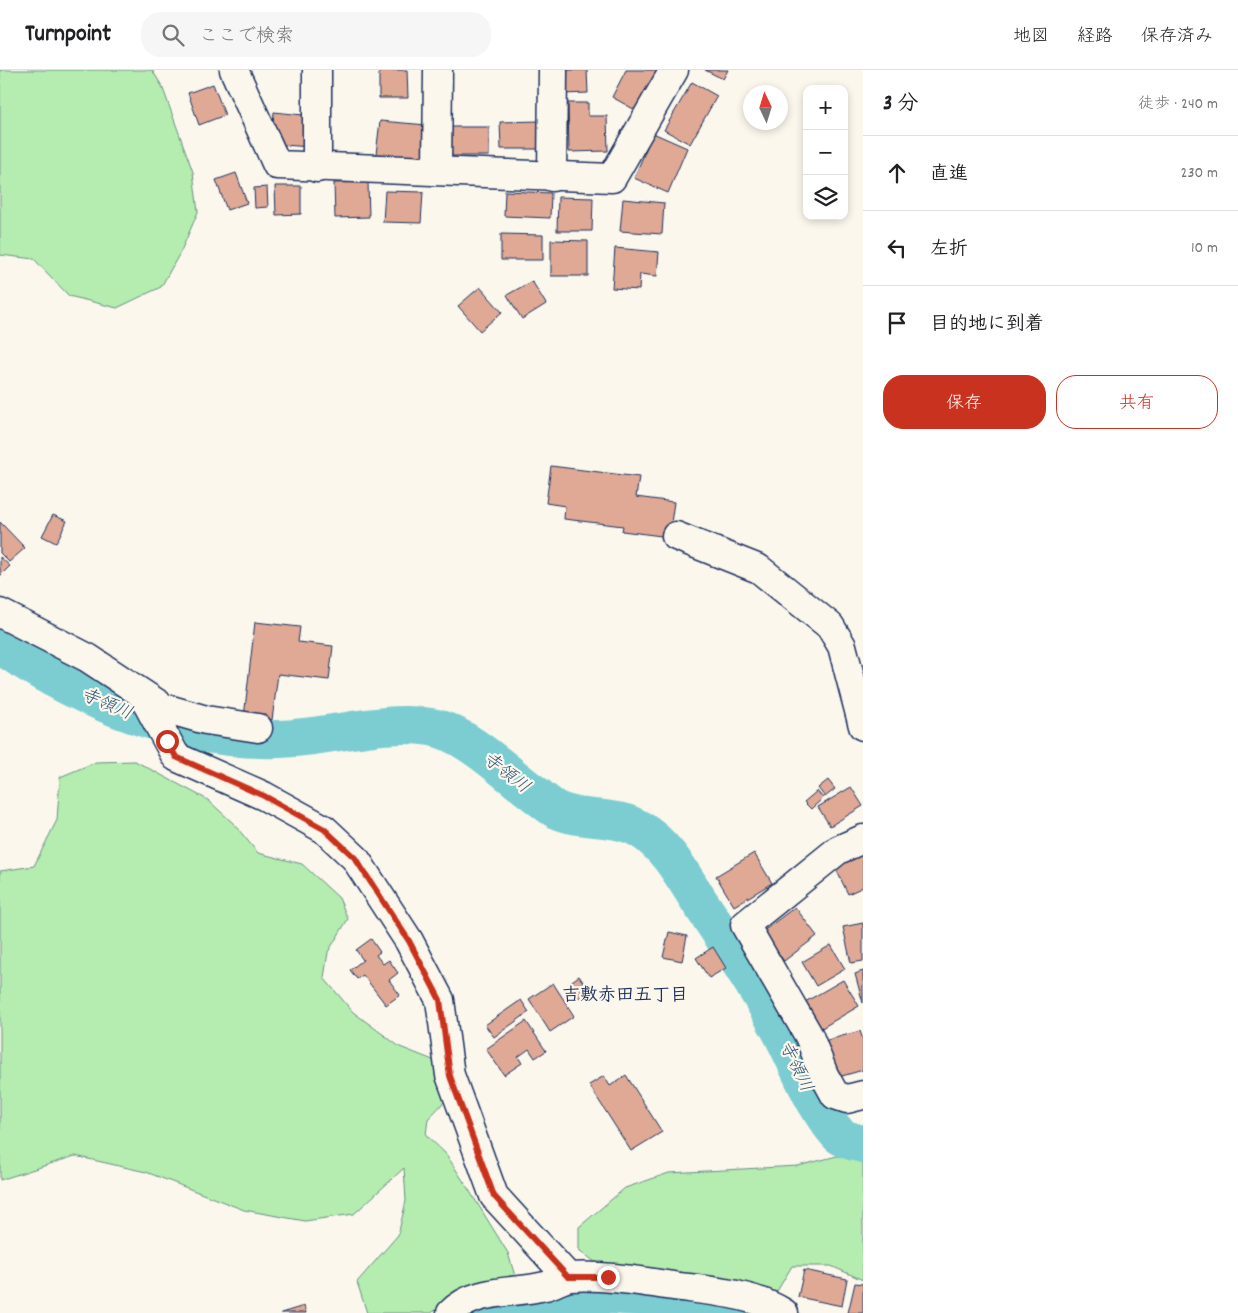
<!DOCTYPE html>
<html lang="ja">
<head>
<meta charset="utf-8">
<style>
  :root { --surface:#fff; --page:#f6f6f6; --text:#202124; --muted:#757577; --line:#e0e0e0; --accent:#c8321e }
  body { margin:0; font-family:Dekko,"Klee One",sans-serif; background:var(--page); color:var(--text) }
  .controls { position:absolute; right:15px; top:15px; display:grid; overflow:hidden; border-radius:10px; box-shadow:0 2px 8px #0003 }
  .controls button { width:45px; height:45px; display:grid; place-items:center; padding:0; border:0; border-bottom:1px solid var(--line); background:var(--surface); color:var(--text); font:25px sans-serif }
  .compass { position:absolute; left:743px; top:15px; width:45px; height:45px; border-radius:50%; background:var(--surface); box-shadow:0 2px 8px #0003; rotate:356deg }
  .stop { position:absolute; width:15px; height:15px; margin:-11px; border:4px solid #c8321e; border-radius:50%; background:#fff }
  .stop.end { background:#c8321e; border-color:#fff; box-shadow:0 1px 5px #0008 }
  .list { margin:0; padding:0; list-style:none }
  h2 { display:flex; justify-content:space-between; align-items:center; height:65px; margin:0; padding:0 20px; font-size:21px }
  h2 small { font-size:16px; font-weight:400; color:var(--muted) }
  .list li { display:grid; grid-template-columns:32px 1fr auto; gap:15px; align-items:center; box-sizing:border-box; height:75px; padding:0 20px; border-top:1px solid var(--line) }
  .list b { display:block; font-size:19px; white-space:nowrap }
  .list em { font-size:16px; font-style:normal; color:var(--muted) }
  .actions { display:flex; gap:10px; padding:15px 20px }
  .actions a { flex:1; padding:11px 0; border:1px solid var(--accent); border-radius:20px; text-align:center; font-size:18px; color:var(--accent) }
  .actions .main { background:var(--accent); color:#fff }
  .icon { flex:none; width:28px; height:28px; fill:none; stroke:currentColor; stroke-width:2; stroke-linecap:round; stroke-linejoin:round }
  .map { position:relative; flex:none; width:863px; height:1243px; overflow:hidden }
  header { display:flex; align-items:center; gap:30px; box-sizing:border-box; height:70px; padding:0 25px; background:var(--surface); border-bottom:1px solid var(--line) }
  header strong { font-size:24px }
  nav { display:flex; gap:28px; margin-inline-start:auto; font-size:18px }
  .search { width:350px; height:45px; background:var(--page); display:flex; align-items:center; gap:12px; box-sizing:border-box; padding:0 18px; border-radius:20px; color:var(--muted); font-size:19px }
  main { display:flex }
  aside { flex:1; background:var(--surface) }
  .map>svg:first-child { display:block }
  .green { fill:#b5ecaf; stroke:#688e86 }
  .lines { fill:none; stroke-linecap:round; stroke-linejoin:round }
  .river { stroke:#7bcdd2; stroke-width:38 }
  .building { fill:#dfa995; stroke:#1b2f5e }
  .minor-casing { stroke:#1b2f5e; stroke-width:31 }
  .minor { stroke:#fbf7ec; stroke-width:28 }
  .route { stroke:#c8321e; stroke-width:6 }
  .labels { text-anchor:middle; stroke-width:4.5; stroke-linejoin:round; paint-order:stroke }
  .water-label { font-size:18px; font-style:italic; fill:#33567b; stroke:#fbf7ec }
  .neighbourhood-label { font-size:18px; font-weight:bold; fill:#1b2f5e; stroke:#fbf7ec }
</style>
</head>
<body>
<header>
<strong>Turnpoint</strong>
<div class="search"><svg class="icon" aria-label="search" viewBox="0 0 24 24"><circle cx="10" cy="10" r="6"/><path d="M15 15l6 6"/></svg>ここで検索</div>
<nav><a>地図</a><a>経路</a><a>保存済み</a></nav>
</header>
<main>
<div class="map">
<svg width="863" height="1243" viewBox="0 0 863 1243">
  <rect width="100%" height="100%" fill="#fbf7ec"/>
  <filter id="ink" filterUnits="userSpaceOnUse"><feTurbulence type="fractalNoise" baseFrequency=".02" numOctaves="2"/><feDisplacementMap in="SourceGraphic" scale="10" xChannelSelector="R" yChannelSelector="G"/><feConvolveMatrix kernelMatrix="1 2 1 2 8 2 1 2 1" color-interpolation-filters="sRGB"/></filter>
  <g filter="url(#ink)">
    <g class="green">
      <path d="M0,0H152L162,16L193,102L198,142L181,181L161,217L117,238L69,226L34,189L0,185Z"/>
      <path d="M135,691L208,730L233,753L258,783L302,794L339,828L348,849L328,882L324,908L353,942L400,977L433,990L445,1031L428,1049L426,1065L446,1084L469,1120L508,1183L515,1206L476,1216L431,1243H367L357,1212L398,1165L406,1131L404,1098L354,1144L305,1151L244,1140L146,1102L75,1086L0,1110V801L34,796L57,750L60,707L96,692Z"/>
      <path d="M837,1086L863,1088V1210L831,1196H792L776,1223L671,1201L599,1195L579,1180V1157L625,1118L669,1103L798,1096Z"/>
    </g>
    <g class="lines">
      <g class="river">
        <path d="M0,575C80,631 180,672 279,669C329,668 381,649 431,657C465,662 506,703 535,724C542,729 549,736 557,740C583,752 616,744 641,760C667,776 683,806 699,831C727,873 756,915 780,960C799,995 811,1034 838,1064C844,1070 855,1072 863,1074"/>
        <path d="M476,1243C561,1213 655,1226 741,1243"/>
      </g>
    </g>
    <g class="building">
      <path d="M379,0H407L408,28H379Z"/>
      <path d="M562,0H587L588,23L563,24Z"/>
      <path d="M626,0H660L637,41L612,27Z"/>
      <path d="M705,0H728L723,9Z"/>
      <path d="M692,12L717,26L690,74L664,60Z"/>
      <path d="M213,14L225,45L199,55L188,23Z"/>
      <path d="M568,33H588V46H607L608,81L569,82Z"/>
      <path d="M274,42L313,46L310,77L271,74Z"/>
      <path d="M380,51L427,55L424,88L376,84Z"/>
      <path d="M540,51V79H501L500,52Z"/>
      <rect x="451" y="57" width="38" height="29"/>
      <path d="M653,63L687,78L668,123L634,108Z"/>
      <path d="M236,103L247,133L227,140L216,110Z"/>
      <path d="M368,112L369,147L335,148L334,113Z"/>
      <path d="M275,116H301V144L276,145Z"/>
      <path d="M267,117L268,137L255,138L254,118Z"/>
      <path d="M385,121L423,122L421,153L383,152Z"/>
      <path d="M505,121L551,123L550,148L504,146Z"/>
      <path d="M558,127L593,128L592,161H557Z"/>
      <path d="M623,129L664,133L662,164L620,161Z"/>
      <path d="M501,164L543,165V190H501Z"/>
      <path d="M551,170L588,171V206H551Z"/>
      <path d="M615,178L659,182L657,206L640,204L639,220L612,218Z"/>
      <path d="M532,211L546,234L522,249L507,225Z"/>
      <path d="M480,217L502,242L480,261L458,236Z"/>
      <path d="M551,396L639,407L636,427L674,432L669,467L622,461L623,456L564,449L565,436L546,433Z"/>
      <path d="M53,445L67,451L56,473L42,466Z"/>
      <path d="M0,452L25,478L9,492L0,483Z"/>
      <path d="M0,487L10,496L0,506Z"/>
      <path d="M255,552L300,557L298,572L333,576L329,610L278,604L272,650L244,647Z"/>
      <path d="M828,710L835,719L825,727L818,718Z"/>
      <path d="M851,717L863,736L830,756L818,737Z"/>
      <path d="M817,721L823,728L811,739L804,732Z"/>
      <path d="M863,782V817L848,824L835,797Z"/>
      <path d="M754,783L772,813L734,836L716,806Z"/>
      <path d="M795,837L817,866L784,891L762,862Z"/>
      <path d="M863,853V891L851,893L843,857Z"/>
      <path d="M669,862L687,866L682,891L663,887Z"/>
      <path d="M371,869L380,882L376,885L383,894L389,890L398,903L389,910L400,925L386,935L363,905L357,909L350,900L363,890L356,880Z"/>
      <path d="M831,875L845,899L816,916L802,892Z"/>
      <path d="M713,877L726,898L709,908L696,888Z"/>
      <path d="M863,901V933L855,904Z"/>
      <path d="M579,906L589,921L579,928L569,913Z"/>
      <path d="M843,910L859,936L820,959L805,932Z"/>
      <path d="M553,913L574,946L550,962L529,929Z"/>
      <path d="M521,930L529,942L494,967L485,955Z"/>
      <path d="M526,951L546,981L535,988L529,979L518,987L522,993L504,1005L486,979Z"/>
      <path d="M860,961L863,970V1000L835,1008L824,971Z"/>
      <path d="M626,1005L662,1062L631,1081L589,1015L604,1006L610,1016Z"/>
      <path d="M804,1200L847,1209L842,1236L798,1227Z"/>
      <path d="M855,1213L863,1214V1243H848Z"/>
      <path d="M304,1236L306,1243H281Z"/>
    </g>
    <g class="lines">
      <defs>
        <g id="minor">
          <path d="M234,0L277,95L612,108L674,0"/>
          <path d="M317,0V98"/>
          <path d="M437,100L438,0"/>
          <path d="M552,107L553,0"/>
          <path d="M676,466L759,499L830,556L842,576L863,656"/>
          <path d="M0,543L88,588L164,638L206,650L258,658"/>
          <path d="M142,624L176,687L264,726L324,759L355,788L409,871L440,930L450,1005L494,1126L568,1207"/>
          <path d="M863,769L838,780L745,855L809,966L824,1005L835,1025L847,1029L863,1025"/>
          <path d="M451,1243C475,1218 514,1224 545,1216C554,1214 562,1208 570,1207C605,1205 639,1211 673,1216C710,1221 752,1223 784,1243"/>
        </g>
      </defs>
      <use href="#minor" class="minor-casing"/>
      <use href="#minor" class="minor"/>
    </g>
  </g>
  <g class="lines" filter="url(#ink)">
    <path class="route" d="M167,671L176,687L264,726L324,759L355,788L409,871L440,930L450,1006L494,1126L568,1207H608"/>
  </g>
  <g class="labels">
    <g class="water-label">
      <text transform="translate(107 633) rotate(23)" y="6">寺領川</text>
      <text transform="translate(507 702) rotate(38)" y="6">寺領川</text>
      <text transform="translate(797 996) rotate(64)" y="6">寺領川</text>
    </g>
    <g class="neighbourhood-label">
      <text x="625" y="930">吉敷赤田五丁目</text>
    </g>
  </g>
</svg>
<div class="controls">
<button>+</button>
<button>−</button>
<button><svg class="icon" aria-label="layers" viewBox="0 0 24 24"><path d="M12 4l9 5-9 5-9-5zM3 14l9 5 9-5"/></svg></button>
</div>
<svg class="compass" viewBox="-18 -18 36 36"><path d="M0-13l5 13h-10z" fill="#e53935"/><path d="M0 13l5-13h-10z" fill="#757577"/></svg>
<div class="stop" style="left:167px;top:671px"></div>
<div class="stop end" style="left:608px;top:1207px"></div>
</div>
<aside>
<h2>3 分<small>徒歩 · 240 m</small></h2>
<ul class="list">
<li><svg class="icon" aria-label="ahead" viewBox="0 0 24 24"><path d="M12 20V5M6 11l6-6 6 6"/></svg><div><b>直進</b></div><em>230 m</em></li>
<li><svg class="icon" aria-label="left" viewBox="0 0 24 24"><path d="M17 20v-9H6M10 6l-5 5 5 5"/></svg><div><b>左折</b></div><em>10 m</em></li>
<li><svg class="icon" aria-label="arrive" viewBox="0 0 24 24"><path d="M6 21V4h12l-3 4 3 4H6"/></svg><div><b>目的地に到着</b></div></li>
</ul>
<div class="actions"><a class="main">保存</a><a>共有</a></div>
</aside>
</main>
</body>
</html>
